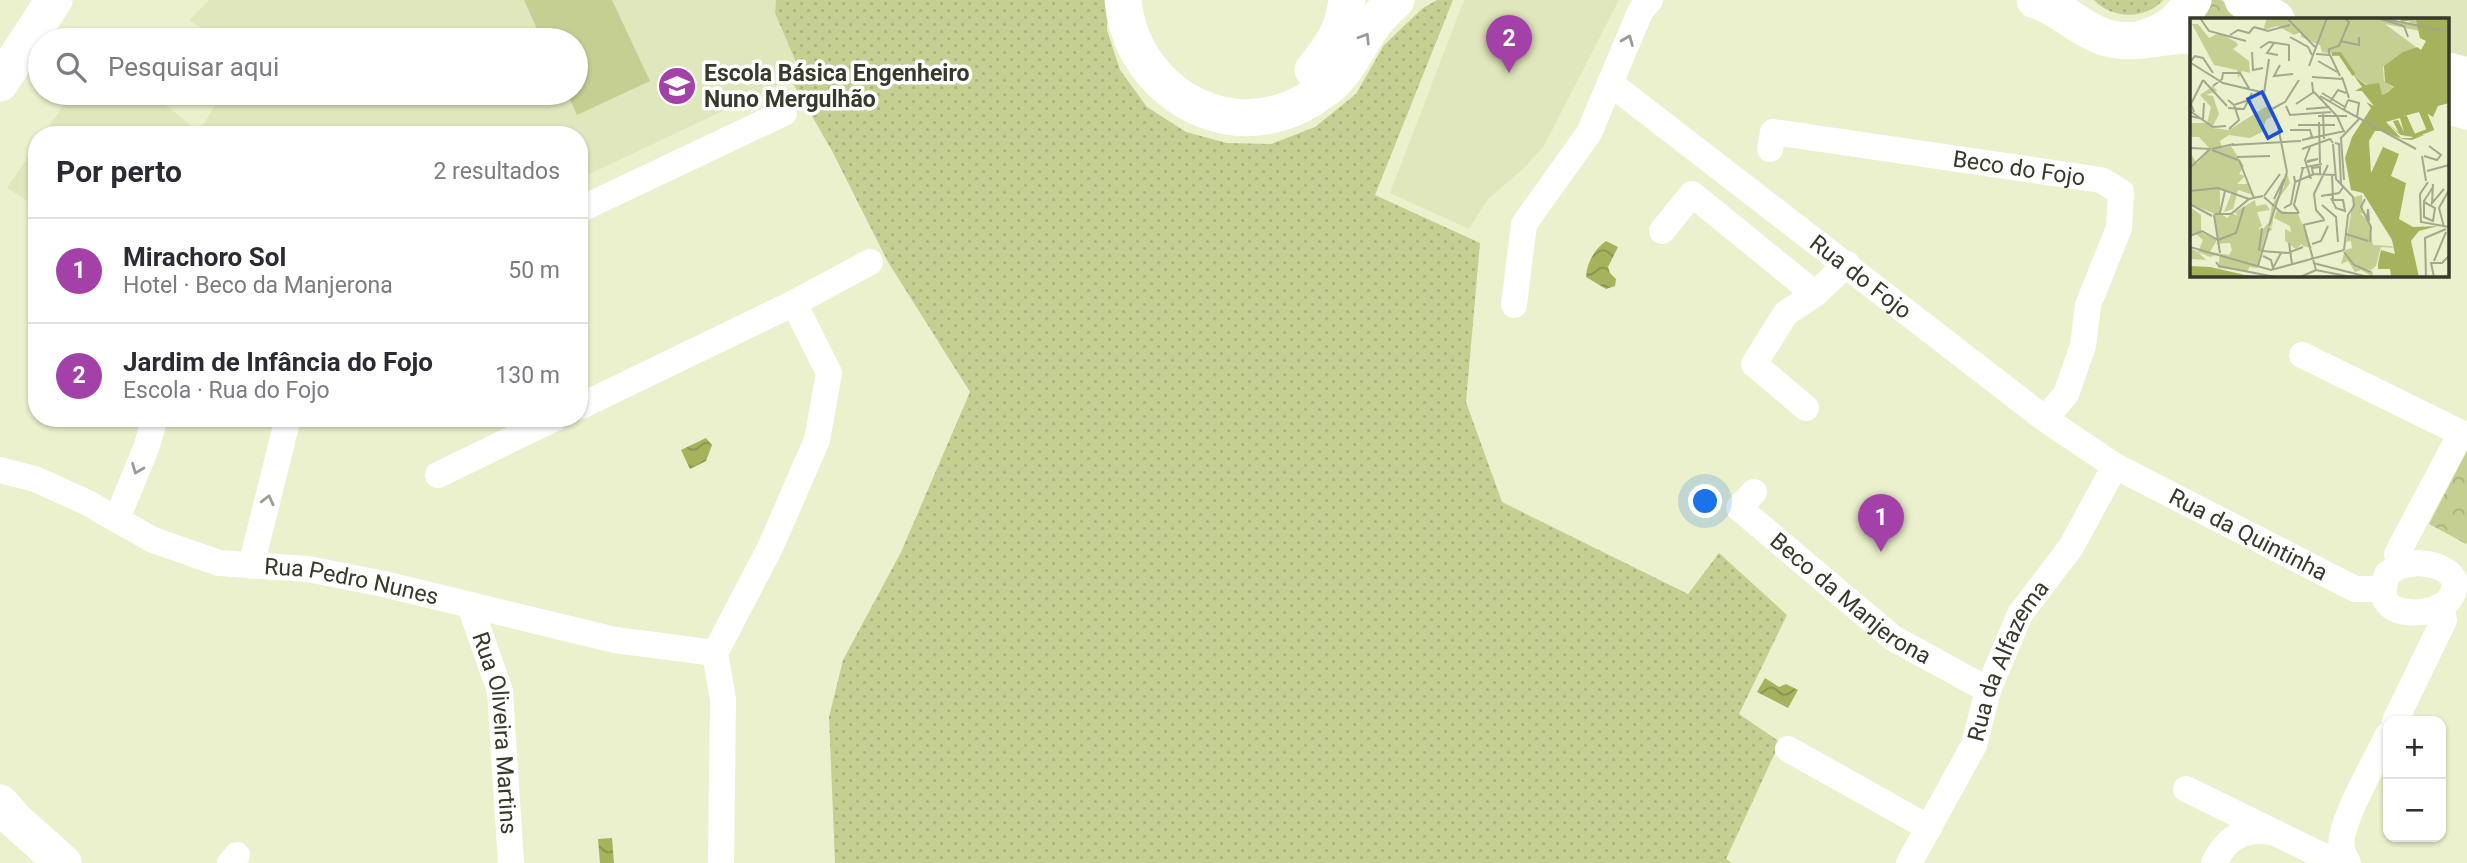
<!DOCTYPE html>
<html lang="pt">
<head>
<meta charset="utf-8">
<style>
  :root { --surface:#fff; --page:#f7f7f7; --text:#2b2b33; --muted:#7c7c81; --line:#e1e1e2; --accent:#a341a8 }
  body { margin:0; font-family:Roboto,sans-serif; background:var(--page); color:var(--text) }
  .controls { position:absolute; right:21px; bottom:21px; display:grid; overflow:hidden; border-radius:14px; box-shadow:0 2px 5px #0004 }
  .controls button { width:63px; height:63px; display:grid; place-items:center; padding:0; border:0; border-bottom:2px solid var(--line); background:var(--surface); color:var(--text); font:35px sans-serif }
  .you { position:absolute; left:1706px; top:502px; width:24px; height:24px; margin:-18px; border:5px solid #fff; border-radius:50%; background:#1a73e8; box-shadow:0 0 0 10px #1a73e833 }
  .badge { display:grid; place-items:center; width:46px; height:46px; border-radius:50%; background:var(--accent); color:#fff; font-size:23px; font-weight:700 }
  .pin { position:absolute; translate:-50% -58px; filter:drop-shadow(0 2px 4px #0008) }
  .pin::after { content:''; position:absolute; top:37px; width:24px; height:21px; background:inherit; clip-path:polygon(0 0,100% 0,50% 100%) }
  .list { margin:0; padding:0; list-style:none }
  h2 { display:flex; justify-content:space-between; align-items:center; height:91px; margin:0; padding:0 28px; font-size:30px }
  h2 small { font-size:23px; font-weight:400; color:var(--muted) }
  .list li { display:grid; grid-template-columns:46px 1fr auto; gap:21px; align-items:center; box-sizing:border-box; height:105px; padding:0 28px; border-top:2px solid var(--line) }
  .list b { display:block; font-size:26px; white-space:nowrap }
  .list p { margin:0; font-size:23px; white-space:nowrap; color:var(--muted) }
  .list em { font-size:23px; font-style:normal; color:var(--muted) }
  .icon { flex:none; width:38px; height:38px; fill:none; stroke:currentColor; stroke-width:2; stroke-linecap:round; stroke-linejoin:round }
  .map { position:relative; flex:none; width:2467px; height:863px; overflow:hidden }
  .search { position:absolute; background:var(--surface); box-shadow:0 2px 5px #0004; left:28px; top:28px; width:560px; height:77px; display:flex; align-items:center; gap:18px; box-sizing:border-box; padding:0 24px; border-radius:38px; color:var(--muted); font-size:26px }
  .panel { position:absolute; background:var(--surface); box-shadow:0 2px 5px #0004; left:28px; top:126px; width:560px; height:301px; border-radius:28px }
  .map>svg:first-child { display:block }
  .built { fill:#e1e7bc }
  .grass { fill:url(#grass-dots) }
  .forest { fill:url(#forest-crowns) }
  .pitch { fill:#c5cf91 }
  .water { fill:url(#water-waves) }
  .lines { fill:none; stroke-linecap:round; stroke-linejoin:round }
  .street { stroke:#fff; stroke-width:26 }
  .secondary { stroke:#fff; stroke-width:37 }
  .oneway { stroke:#9b9c95 }
  .labels { text-anchor:middle; stroke-width:7; stroke-linejoin:round; paint-order:stroke }
  .poi-label { font-size:23px; font-weight:bold; fill:#37392b; stroke:#fff; text-anchor:start }
  .street-label { font-size:23px; fill:#37392b; stroke:#fff }
  .inset-river { fill:none; stroke:#a6b25c; stroke-width:3.5 }
  .inset-road { fill:none; stroke:#a3a78c; stroke-width:2 }
  .view { fill:#1d4ed8; fill-opacity:0.15; stroke:#1d4ed8; stroke-width:3.5 }
  .inset-edge { fill:none; stroke:#37392b; stroke-width:3.5 }
</style>
</head>
<body>
<div class="map">
<svg width="2467" height="863" viewBox="0 0 2467 863">
  <defs>
    <pattern id="grass-dots" width="8" height="8" patternUnits="userSpaceOnUse" patternTransform="scale(1.75)"><rect width="8" height="8" fill="#c5cf91"/><path d="M2 2h.1M6 6h.1" fill="none" stroke="#aab27d" stroke-width="1.8" stroke-linecap="round"/></pattern>
    <pattern id="forest-crowns" width="20" height="18" patternUnits="userSpaceOnUse" patternTransform="scale(1.75)"><rect width="20" height="18" fill="#c5cf91"/><path d="M2 6a3 3 0 1 1 6 0M12 15a3 3 0 1 1 6 0" fill="none" stroke="#aab27d"/></pattern>
    <pattern id="water-waves" width="16" height="10" patternUnits="userSpaceOnUse" patternTransform="scale(1.75)"><rect width="16" height="10" fill="#a6b25c"/><path d="M0 5q4-4 8 0t8 0" fill="none" stroke="#88924c"/></pattern>
  </defs>
  <rect width="100%" height="100%" fill="#ebf1cd"/>
  <g class="built">
    <path d="M209,0H776L775,13L801,74L579,179V135H43L72,93H151L199,132L222,93H576V40H219L189,20Z"/>
    <path d="M1464,0H1619L1544,146L1522,170L1488,199L1469,229L1390,193Z"/>
    <path d="M2243,0H2467V76L2448,71V19H2277Z"/>
    <path d="M37,144V207L7,188Z"/>
  </g>
  <g class="grass">
    <path d="M776,0H1108L1107,30L1120,70L1147,107L1186,132L1227,143L1271,144L1315,127L1356,94L1384,45L1423,8L1437,0H1453L1375,195L1480,243L1466,402L1502,502L1688,594L1719,553L1787,615L1739,714L1780,742L1726,859L1732,863H835L829,717L843,660L901,552L970,392L888,262L831,149L791,80L801,74L775,13Z"/>
    <path d="M2094,0H2163C2146,20 2111,19 2094,0Z"/>
  </g>
  <g class="forest">
    <path d="M2209,0H2221L2245,19L2199,18Z"/>
    <path d="M2467,451V543L2466,544L2429,524Z"/>
  </g>
  <path class="pitch" d="M524,0H612L650,81L577,115L567,93H576V40H542Z"/>
  <g class="water">
    <path d="M1606,241L1618,247L1608,267L1610,273L1616,279L1615,286L1606,289L1586,277C1587,262 1594,250 1606,241Z"/>
    <path d="M706,438L712,445L706,461L690,469L681,450Z"/>
    <path d="M1765,678L1779,687L1786,684L1798,690L1788,708L1757,692Z"/>
    <path d="M612,838L614,863H600L598,839Z"/>
  </g>
  <g class="lines">
    <g class="street">
      <path id="s1" d="M1610,83L2045,419L2115,466L2355,589H2383"/>
      <path id="s2" d="M1770,149L1773,132L2101,180L2121,192L2119,228L2088,305L2083,346L2066,394L2045,419"/>
      <path d="M579,210L784,113"/>
      <path d="M1662,231L1692,194L1815,294"/>
      <path d="M1514,305L1524,224L1589,133L1641,10L1650,0"/>
      <path d="M2302,355L2461,433L2397,554L2400,566"/>
      <path d="M579,407L794,303L870,262"/>
      <path d="M1806,408L1754,364L1786,313L1815,294L1847,264"/>
      <path id="s3" d="M0,470L35,479L86,502L153,540L219,563L308,569L384,584L615,640L715,653"/>
      <path d="M438,475L555,418"/>
      <path id="s4" d="M1754,492L1739,508L1893,638L1988,690"/>
      <path d="M117,519L146,448L155,418"/>
      <path d="M2417,563C2433,564 2449,567 2456,583C2454,590 2452,598 2446,603C2433,614 2396,618 2386,601C2381,592 2385,583 2387,574L2400,566Z"/>
      <path d="M251,566L288,418"/>
      <path id="s5" d="M470,606L500,691L511,863"/>
      <path d="M2395,721L2444,620L2440,606"/>
      <path d="M1788,749L1929,828"/>
      <path d="M2186,789L2337,863"/>
      <path d="M230,863L237,855"/>
      <path d="M721,863L723,699L715,653L770,548L817,440L829,373L794,303"/>
      <path id="s6" d="M1909,863L1974,745L1988,690L2020,614L2071,547L2115,466"/>
      <path d="M2214,863C2227,837 2243,828 2271,832"/>
      <path d="M2348,863C2343,854 2340,847 2342,837C2347,809 2375,762 2388,735"/>
    </g>
    <g class="secondary">
      <path d="M1123,0C1129,76 1203,135 1279,113C1294,109 1310,100 1322,91C1347,75 1357,45 1374,23C1380,15 1389,7 1396,0"/>
      <path d="M2035,0C2061,7 2079,29 2104,37C2133,47 2163,34 2192,35"/>
      <path d="M2243,0L2276,19"/>
      <path d="M2147,37C2169,31 2181,19 2193,0"/>
      <path d="M1313,70C1333,46 1343,31 1347,0"/>
      <path d="M2448,71L2467,76"/>
      <path d="M0,83L54,0"/>
      <path d="M2448,105L2467,111"/>
      <path d="M0,803L15,820L63,863"/>
    </g>
  </g>
  <defs><path id="oneway-chevron" d="M-2-3.5L2.5 0L-2 3.5" fill="none" stroke-width="1.6" stroke-linecap="round" stroke-linejoin="round" transform="scale(1.75)"/></defs>
  <g class="oneway">
    <use href="#oneway-chevron" transform="translate(1365 38) rotate(-58)"/>
    <use href="#oneway-chevron" transform="translate(1628 40) rotate(-68)"/>
    <use href="#oneway-chevron" transform="translate(137 469) rotate(112)"/>
    <use href="#oneway-chevron" transform="translate(268 500) rotate(-76)"/>
  </g>
  <defs>
    <symbol id="school-disc" viewBox="-11 -11 22 22"><circle r="9.5" fill="#a341a8" stroke="#fff"/><path d="M0-5L7-2L0 1L-7-2ZM-4 1L0 2.5L4 1V4Q0 6-4 4Z" fill="#fff"/></symbol>
  </defs>
  <g fill-rule="evenodd">
    <use href="#school-disc" x="655" y="64" width="44" height="44"/>
  </g>
  <g class="labels">
    <g class="poi-label">
      <text x="704" y="81">Escola Básica Engenheiro<tspan x="704" dy="26">Nuno Mergulhão</tspan></text>
    </g>
    <g class="street-label">
      <text dy="8" stroke="none"><textPath href="#s2" startOffset="266">Beco do Fojo</textPath></text>
      <text dy="8" stroke="none"><textPath href="#s1" startOffset="317">Rua do Fojo</textPath></text>
      <text dy="8" stroke="none"><textPath href="#s1" startOffset="784">Rua da Quintinha</textPath></text>
      <text dy="8" stroke="none"><textPath href="#s3" startOffset="373">Rua Pedro Nunes</textPath></text>
      <text dy="8" stroke="none"><textPath href="#s4" startOffset="166">Beco da Manjerona</textPath></text>
      <text dy="8" stroke="none"><textPath href="#s6" startOffset="226">Rua da Alfazema</textPath></text>
      <text dy="8" stroke="none"><textPath href="#s5" startOffset="131">Rua Oliveira Martins</textPath></text>
    </g>
  </g>
  <g transform="translate(2190 18)">
    <rect width="259" height="259" fill="#ebf1cd"/>
    <path d="M77,0H190L216,6L225,0L230,13L195,6L226,29L193,49L194,63L204,70L192,77L164,58L150,37L132,34L130,27L111,19V14L104,17L88,8L73,12ZM2,6H8L19,20L29,15L46,24L48,27L43,31L59,43L60,55L52,53L48,61L47,52L24,47ZM23,68L27,73L16,77L23,78L29,96L22,110L39,112L80,86L84,97L76,102L72,114L60,120L39,117L30,123L32,130L41,128L54,148L49,156L55,158L47,166H58L63,177L48,172L43,191L34,194L42,174L30,172V195L37,200L42,195L48,198L45,194L65,182L66,188L76,186L80,192L67,194L72,208L68,211H73L79,204L82,187L94,169L96,152L100,165L85,186L82,209L79,204L82,212L76,215L67,250L59,249L58,253L28,250L30,236L20,239L8,234L16,242L0,241V230L8,234L13,222L6,216L0,217V189L11,197V214L27,222L20,234L39,237L42,232L40,225L25,226L29,224L23,195L0,186V134L7,146L20,131L9,119H0V105H17L21,89L10,77ZM172,177L173,196L170,195L179,204L183,227L201,228L204,230L191,229L186,248L181,252L163,247L183,254V259L171,252L165,254L158,243L151,246L155,232L162,230L161,223L156,224L164,179ZM87,192L108,196L122,230L113,228L110,222L112,226L106,231L95,223V211L101,214L100,208L84,200Z" fill="#c5cf91"/>
    <path d="M212,0H259V85L248,88L243,99L233,93L241,111L237,113L229,94L214,98L223,119L211,117L207,114L198,105L209,115L203,103L208,102L214,114L210,100L196,104L211,120H221L232,117H234L222,122L213,121L191,113H185L179,123L181,155L193,129L209,136L201,158L216,165L209,201L223,209L248,208L229,213L221,223L229,259H190L201,258L200,251H188V246L191,232L205,236L202,222L173,175L161,172L155,140L162,119L181,90L176,84L184,88L172,73H165L172,69L164,58L176,67L189,65L192,77L198,74L204,69L195,64L194,48L213,34L227,29L231,32L236,23L230,20L226,2L210,4ZM0,248L20,249L64,259H0Z" fill="#a6b25c"/>
    <path class="inset-river" d="M142,36H150L164,57M215,98L224,118L242,111L234,92"/>
    <path class="inset-road" d="M10,0L19,13L56,23M97,0L125,29M187,0L214,8L218,19M191,0L259,14M64,9L78,13L100,7M40,17L48,12L59,15L64,9M100,19L118,29L122,37M150,23L169,27V19M84,25L77,35L88,37M70,30L79,24L99,27V43M62,34L63,52L73,50M126,36L140,37L150,58M139,36V31L149,28L159,4L154,0M79,41L74,75L87,103L97,154M128,43L147,54M0,44L5,38L13,40L23,55M1,45L33,65L75,75M90,47L84,58L103,56M119,48L137,0M122,59L152,61M152,59L159,80M13,62L37,88M122,64L123,73L147,98L154,114M23,68L32,61L33,55H50L60,72M132,75L155,89M130,78L154,92M38,82L44,87L59,82M158,82L169,85L167,99M158,82L154,92L226,131M140,84L148,72L156,75M106,86L124,74M96,88L100,97L141,94M38,90L54,91L62,75M116,91L140,89M80,92L95,84L109,62M0,93L23,109L36,108M4,94L1,86L13,62M133,94L134,121M0,98L13,101L14,85M128,98H157M129,104L130,145M108,107H145M39,111L49,102L44,87M100,112H120L122,119L117,121M151,120L154,162M150,121L169,101M112,122L155,113M145,125L149,126L151,166M143,126L146,161L163,179L164,188L158,197L154,232M42,127L111,123M120,129L115,142L121,161M0,130L21,131M22,131L44,126M112,131L140,121L143,125M22,132L48,142M232,138L236,163M234,138L247,142L251,137L239,128M47,139L80,138M49,142L64,180M117,143L128,141L117,144M0,150L20,131M111,150L132,146M237,153L259,147M123,156L122,150L130,149V157M142,157L143,181M104,158L105,164L124,156L145,157M238,164L230,176L231,204L259,209M243,166L242,185L254,171M0,173L28,170L59,181M74,178L90,156M131,178L149,175L154,168M74,179L92,195H109M141,180L146,190L155,193L153,182H143M84,181L94,161M175,181L171,189L181,209L180,224M234,184L245,190L243,203L234,199V183L243,169M0,186L22,198M132,187L146,199L148,224M94,190L101,186L105,164M30,195L35,173M109,195L104,187L113,150M25,196H41L59,181L73,178M24,197L30,235M177,200L178,191L179,203M134,201L126,192L124,176L138,147M113,207L135,202M79,208L97,154M114,208L126,252M254,209L249,190L259,172M156,216L178,223M0,218L12,213L28,222M28,222L46,215L54,189M99,225L102,246M122,226L131,223L138,208M0,229L81,252L154,232M69,233L72,210M71,233L98,235L113,229M154,234L164,247L181,254M73,238L81,242L83,250L91,235M244,243L256,214M26,244L29,248L85,259M123,245L178,259M68,248L79,210M110,259L126,252L161,259M236,259L235,220L256,211M244,259L241,245H252L259,238"/>
    <path class="view" d="M72,74L91,113L78,120L58,81Z"/>
    <rect width="259" height="259" class="inset-edge"/>
  </g>
</svg>
<div class="controls">
<button>+</button>
<button>−</button>
</div>
<div class="you"></div>
<div class="pin badge" style="left:1881px;top:552px">1</div>
<div class="pin badge" style="left:1509px;top:73px">2</div>
<div class="search"><svg class="icon" aria-label="search" viewBox="0 0 24 24"><circle cx="10" cy="10" r="6"/><path d="M15 15l6 6"/></svg>Pesquisar aqui</div>
<section class="panel">
<h2>Por perto<small>2 resultados</small></h2>
<ul class="list">
<li><span class="badge">1</span><div><b>Mirachoro Sol</b><p>Hotel · Beco da Manjerona</p></div><em>50 m</em></li>
<li><span class="badge">2</span><div><b>Jardim de Infância do Fojo</b><p>Escola · Rua do Fojo</p></div><em>130 m</em></li>
</ul>
</section>
</div>
</body>
</html>
